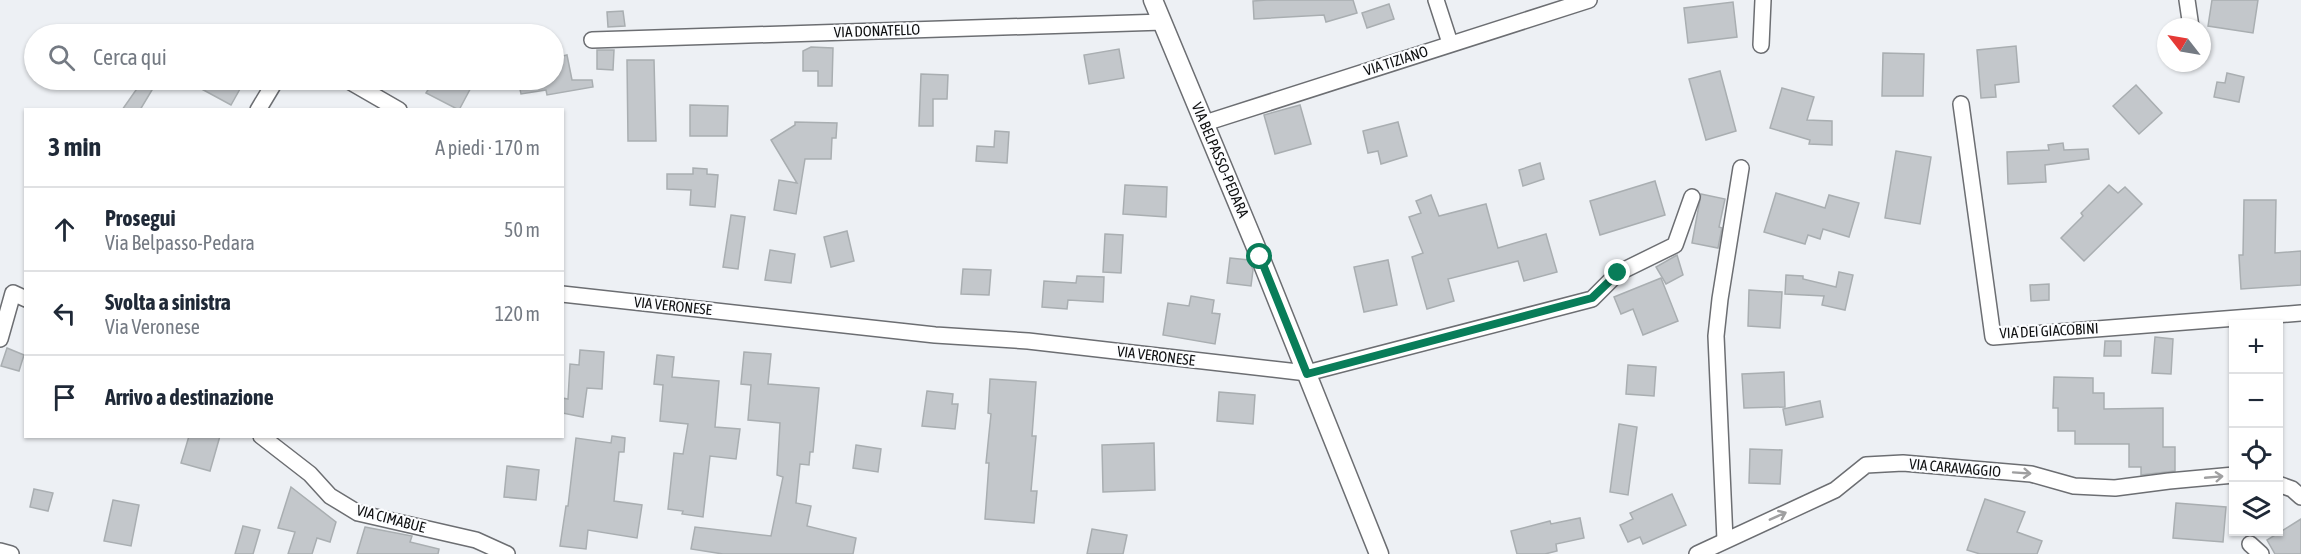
<!DOCTYPE html>
<html lang="it">
<head>
<meta charset="utf-8">
<style>
  :root { --surface:#fff; --page:#f6f6f7; --text:#1f2937; --muted:#747a83; --line:#e0e1e3 }
  body { margin:0; font-family:"Asap Condensed",sans-serif; background:var(--page); color:var(--text) }
  .controls { position:absolute; right:18px; bottom:18px; display:grid; overflow:hidden; border-radius:0px; box-shadow:0 2px 4px #0004 }
  .controls button { width:54px; height:54px; display:grid; place-items:center; padding:0; border:0; border-bottom:2px solid var(--line); background:var(--surface); color:var(--text); font:30px sans-serif }
  .compass { position:absolute; left:2157px; top:18px; width:54px; height:54px; border-radius:50%; background:var(--surface); box-shadow:0 2px 4px #0004; rotate:301deg }
  .stop { position:absolute; width:18px; height:18px; margin:-14px; border:4px solid #097d59; border-radius:50%; background:#fff }
  .stop.end { background:#097d59; border-color:#fff; box-shadow:0 2px 6px #0008 }
  .list { margin:0; padding:0; list-style:none }
  h2 { display:flex; justify-content:space-between; align-items:center; height:78px; margin:0; padding:0 24px; font-size:26px }
  h2 small { font-size:20px; font-weight:400; color:var(--muted) }
  .list li { display:grid; grid-template-columns:39px 1fr auto; gap:18px; align-items:center; box-sizing:border-box; height:84px; padding:0 24px; border-top:2px solid var(--line) }
  .list b { display:block; font-size:22px; white-space:nowrap }
  .list p { margin:0; font-size:20px; white-space:nowrap; color:var(--muted) }
  .list em { font-size:20px; font-style:normal; color:var(--muted) }
  .icon { flex:none; width:33px; height:33px; fill:none; stroke:currentColor; stroke-width:2; stroke-linecap:round; stroke-linejoin:round }
  .map { position:relative; flex:none; width:2301px; height:554px; overflow:hidden }
  .search { position:absolute; background:var(--surface); box-shadow:0 2px 4px #0004; left:24px; top:24px; width:540px; height:66px; display:flex; align-items:center; gap:15px; box-sizing:border-box; padding:0 21px; border-radius:33px; color:var(--muted); font-size:22px }
  .panel { position:absolute; background:var(--surface); box-shadow:0 2px 4px #0004; left:24px; top:108px; width:540px; height:330px; border-radius:0px }
  .map>svg:first-child { display:block }
  .building { fill:#c3c7cb; stroke:#a9aeb1; stroke-width:1.5 }
  .lines { fill:none; stroke-linecap:round; stroke-linejoin:round }
  .minor-casing { stroke:#6c6e72; stroke-width:18 }
  .tertiary-casing { stroke:#6c6e72; stroke-width:21 }
  .minor { stroke:#fff; stroke-width:15 }
  .tertiary { stroke:#fff; stroke-width:18 }
  .oneway { stroke:#9f9fa0 }
  .route { stroke:#097d59; stroke-width:8 }
  .labels { text-anchor:middle; stroke-width:4.5; stroke-linejoin:round; paint-order:stroke }
  .street-label { font-size:15px; fill:#0f1011; stroke:#fcfdff }
</style>
</head>
<body>
<div class="map">
<svg width="2301" height="554" viewBox="0 0 2301 554">
  <rect width="100%" height="100%" fill="#edf0f4"/>
  <g class="building">
    <path d="M1267,0H1353L1357,13L1326,22L1324,15L1254,19L1253,1Z"/>
    <path d="M2212,0H2258L2253,33L2208,26Z"/>
    <path d="M1733,2L1737,37L1688,43L1684,8Z"/>
    <path d="M1389,4L1394,19L1367,28L1362,13Z"/>
    <path d="M623,11L625,26L608,27L607,12Z"/>
    <path d="M2016,46L2019,82L1995,85L1996,97L1981,98L1977,50Z"/>
    <path d="M811,47L833,48L832,86H818V71H803V51Z"/>
    <path d="M1119,49L1124,78L1089,84L1084,55Z"/>
    <path d="M597,50H614L613,70L597,69Z"/>
    <path d="M1883,53L1924,54L1923,96H1882Z"/>
    <path d="M567,55L572,80H592L593,87L547,95L546,90L521,94L518,80H554V58Z"/>
    <path d="M627,60H654L656,141H628Z"/>
    <path d="M1720,71L1736,131L1706,140L1689,79Z"/>
    <path d="M2227,73L2244,77L2239,102L2214,97L2217,82L2225,83Z"/>
    <path d="M921,74L948,75L947,99H933V126H919Z"/>
    <path d="M143,80H158L140,110H122Z"/>
    <path d="M185,80H245L231,105Z"/>
    <path d="M434,80H475L459,110L426,93Z"/>
    <path d="M2136,85L2162,113L2139,134L2113,106Z"/>
    <path d="M1782,88L1814,97L1807,120L1832,121V145L1809,144L1810,140L1770,128Z"/>
    <path d="M690,105L728,106L727,136H690Z"/>
    <path d="M1300,105L1311,144L1275,154L1264,115Z"/>
    <path d="M795,122L837,123L836,138H832L831,159H805L796,214L774,210L779,180L797,183L771,140L795,125Z"/>
    <path d="M1398,122L1407,156L1381,164L1378,151L1368,153L1363,131Z"/>
    <path d="M995,131L1009,132L1007,163L976,161L977,146L994,147Z"/>
    <path d="M2063,143L2064,150L2088,149L2089,159L2045,165L2046,182L2008,184L2007,152L2049,150L2048,145Z"/>
    <path d="M1896,151L1931,157L1920,224L1885,218Z"/>
    <path d="M1540,163L1544,179L1523,186L1519,170Z"/>
    <path d="M693,168L707,169V174L718,175L715,207L690,205L691,190L667,189V174H693Z"/>
    <path d="M1655,181L1665,215L1600,235L1590,201Z"/>
    <path d="M1125,185L1167,187L1166,217L1123,214Z"/>
    <path d="M2109,185L2118,193L2125,187L2142,204L2084,261L2061,238L2083,216L2081,213Z"/>
    <path d="M1776,193L1825,208L1829,195L1859,203L1849,237L1823,229L1820,239L1808,235L1805,244L1764,232Z"/>
    <path d="M1701,194L1725,199L1719,227L1722,228L1718,248L1692,243Z"/>
    <path d="M1431,195L1439,216L1486,204L1498,248L1546,234L1557,272L1524,281L1518,261L1448,279L1454,301L1427,309L1412,257L1423,253L1409,217L1421,213L1416,201Z"/>
    <path d="M2244,200H2276L2275,253L2301,251V285L2241,289L2239,255H2243Z"/>
    <path d="M731,215L745,217L738,269L723,267Z"/>
    <path d="M847,231L854,261L831,267L824,237Z"/>
    <path d="M1105,234L1123,235L1121,273L1103,272Z"/>
    <path d="M770,250L795,254L791,283L765,280Z"/>
    <path d="M1677,255L1683,275L1666,284L1656,267Z"/>
    <path d="M1230,258L1249,260L1253,270L1251,286L1227,283Z"/>
    <path d="M1388,260L1397,305L1364,312L1354,267Z"/>
    <path d="M963,269L991,270L989,295L961,294Z"/>
    <path d="M1839,272L1853,275L1845,310L1822,305L1824,296L1785,294L1786,275L1803,276V279L1836,287Z"/>
    <path d="M1077,276L1104,277L1103,302L1068,300L1067,309L1042,307L1044,281L1076,283Z"/>
    <path d="M1661,278L1678,321L1643,335L1633,309L1621,314L1614,297Z"/>
    <path d="M2049,284V300L2031,301L2030,285Z"/>
    <path d="M1749,290L1782,292L1780,328L1748,326Z"/>
    <path d="M1191,296L1214,300L1212,313L1220,314L1215,344L1163,335L1168,303L1189,306Z"/>
    <path d="M2155,337L2173,339L2171,374L2152,373Z"/>
    <path d="M2105,341H2121V356H2104Z"/>
    <path d="M7,348L24,355L19,371L1,366Z"/>
    <path d="M580,350L604,352L602,389L587,388L583,417L562,413V398L568,399L570,364L579,365Z"/>
    <path d="M744,352L771,354L768,384L819,388L813,452H810L809,465L800,464L796,503L811,506L807,526L856,538L853,554H723L691,549L695,527L771,536L783,477L777,475L780,423L748,420L751,385L741,384Z"/>
    <path d="M657,355L674,357L672,377L719,381L715,427L740,429L736,459L710,456L703,517L682,514L683,511L668,509L674,453L683,454L688,424L660,421L663,385L654,384Z"/>
    <path d="M1628,365L1656,367L1654,396L1626,394Z"/>
    <path d="M1784,372L1785,407L1744,408L1742,374Z"/>
    <path d="M2054,377L2093,378V393H2104V409L2163,408V447H2175V471L2141,475V467H2129V444H2075V431H2058V408H2053Z"/>
    <path d="M990,379L1036,382L1032,436H1036L1031,491H1037L1034,523L985,519L989,463H986L991,414L988,413Z"/>
    <path d="M927,391L953,394L952,404H958L955,429L922,426Z"/>
    <path d="M1219,392L1255,395L1253,424L1217,421Z"/>
    <path d="M1820,401L1823,417L1786,425L1783,409Z"/>
    <path d="M1619,424L1637,427L1628,495L1610,492Z"/>
    <path d="M189,436H220L210,471L181,463Z"/>
    <path d="M612,436L625,438L624,452H619L614,501L642,505L637,538L588,530L586,549L560,546L566,506H568L576,438L611,443Z"/>
    <path d="M1154,443L1155,490L1103,492L1102,445Z"/>
    <path d="M856,445L881,449L878,472L853,468Z"/>
    <path d="M1750,449L1782,450L1780,484L1749,483Z"/>
    <path d="M507,466L539,470L536,500L504,497Z"/>
    <path d="M291,487L336,522L330,542L317,538L312,554H288L295,532L278,528Z"/>
    <path d="M34,489L53,493L48,511L30,507Z"/>
    <path d="M1672,494L1686,525L1643,544L1640,537L1628,542L1620,525L1633,519L1630,513Z"/>
    <path d="M1985,499L2025,512L2017,532L2042,541L2037,554H1980L1967,550Z"/>
    <path d="M113,500L139,505L131,546L104,541Z"/>
    <path d="M2176,503L2226,507L2223,542L2173,538Z"/>
    <path d="M1580,518L1584,538L1556,544L1557,551L1545,554H1517L1511,531L1550,521L1551,524Z"/>
    <path d="M2301,519V554H2275L2267,540Z"/>
    <path d="M243,526L260,530L253,554H235Z"/>
    <path d="M365,527L412,536L410,542L439,549L438,554H357Z"/>
    <path d="M1092,529L1127,535L1123,554H1087Z"/>
  </g>
  <g class="lines">
    <defs>
      <g id="minor">
        <path d="M1436,0L1450,43"/>
        <path d="M2187,0L2191,27"/>
        <path d="M592,40L1163,22"/>
        <path d="M1761,45L1763,0"/>
        <path d="M347,80L399,110"/>
        <path d="M1961,104L1993,337L2301,313"/>
        <path d="M258,110L276,80"/>
        <path d="M1205,123L1589,0"/>
        <path d="M562,294L935,335L1028,341L1307,373L1592,299L1618,273L1675,245L1692,197"/>
        <path d="M0,339L13,293L26,299"/>
        <path d="M261,436L310,474L330,496L358,513L476,540L507,554"/>
        <path d="M2278,484L2292,489L2301,497"/>
        <path d="M1725,540L1716,336L1720,299L1741,168"/>
        <path d="M2250,544L2261,554"/>
        <path d="M0,551L11,554"/>
        <path d="M1697,554L1835,490L1866,465L1903,463L2031,474L2074,486L2115,488L2169,481L2234,475"/>
      </g>
      <path id="tertiary" d="M1153,0L1260,257L1379,554"/>
    </defs>
    <use href="#minor" class="minor-casing"/>
    <use href="#tertiary" class="tertiary-casing"/>
    <use href="#minor" class="minor"/>
    <use href="#tertiary" class="tertiary"/>
  </g>
  <defs><path id="oneway-shaft" d="M-6 0H5M1.5-3L5.5 0L1.5 3" fill="none" stroke-width="1.6" stroke-linecap="round" stroke-linejoin="round" transform="scale(1.5)"/></defs>
  <g class="oneway">
    <use href="#oneway-shaft" transform="translate(2022 473) rotate(4)"/>
    <use href="#oneway-shaft" transform="translate(2214 477) rotate(-5)"/>
    <use href="#oneway-shaft" transform="translate(1778 516) rotate(-24)"/>
  </g>
  <g class="lines">
    <path class="route" d="M1260,257L1307,374L1592,298L1618,273"/>
  </g>
  <g class="labels">
    <g class="street-label">
      <text transform="translate(877 31) rotate(-2)" y="5">VIA DONATELLO</text>
      <text transform="translate(1396 61) rotate(-18)" y="5">VIA TIZIANO</text>
      <text transform="translate(1220 160) rotate(67)" y="5">VIA BELPASSO-PEDARA</text>
      <text transform="translate(673 306) rotate(6)" y="5">VIA VERONESE</text>
      <text transform="translate(2049 331) rotate(-3)" y="5">VIA DEI GIACOBINI</text>
      <text transform="translate(1156 356) rotate(7)" y="5">VIA VERONESE</text>
      <text transform="translate(1955 468) rotate(5)" y="5">VIA CARAVAGGIO</text>
      <text transform="translate(391 519) rotate(15)" y="5">VIA CIMABUE</text>
    </g>
  </g>
</svg>
<div class="controls">
<button>+</button>
<button>−</button>
<button><svg class="icon" aria-label="locate" viewBox="0 0 24 24"><circle cx="12" cy="12" r="6"/><path d="M12 2v4M12 18v4M2 12h4M18 12h4"/></svg></button>
<button><svg class="icon" aria-label="layers" viewBox="0 0 24 24"><path d="M12 4l9 5-9 5-9-5zM3 14l9 5 9-5"/></svg></button>
</div>
<svg class="compass" viewBox="-18 -18 36 36"><path d="M0-13l5 13h-10z" fill="#e53935"/><path d="M0 13l5-13h-10z" fill="#747a83"/></svg>
<div class="stop" style="left:1260px;top:257px"></div>
<div class="stop end" style="left:1618px;top:273px"></div>
<div class="search"><svg class="icon" aria-label="search" viewBox="0 0 24 24"><circle cx="10" cy="10" r="6"/><path d="M15 15l6 6"/></svg>Cerca qui</div>
<section class="panel">
<h2>3 min<small>A piedi · 170 m</small></h2>
<ul class="list">
<li><svg class="icon" aria-label="ahead" viewBox="0 0 24 24"><path d="M12 20V5M6 11l6-6 6 6"/></svg><div><b>Prosegui</b><p>Via Belpasso-Pedara</p></div><em>50 m</em></li>
<li><svg class="icon" aria-label="left" viewBox="0 0 24 24"><path d="M17 20v-9H6M10 6l-5 5 5 5"/></svg><div><b>Svolta a sinistra</b><p>Via Veronese</p></div><em>120 m</em></li>
<li><svg class="icon" aria-label="arrive" viewBox="0 0 24 24"><path d="M6 21V4h12l-3 4 3 4H6"/></svg><div><b>Arrivo a destinazione</b></div></li>
</ul>
</section>
</div>
</body>
</html>
